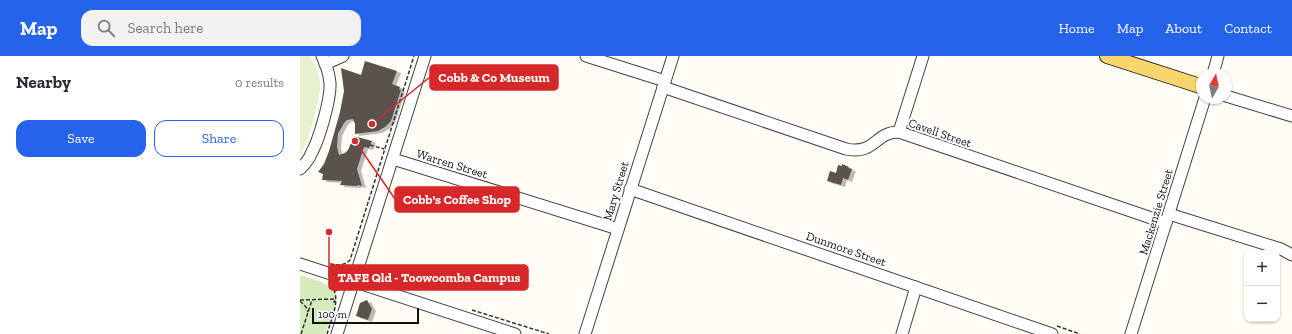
<!DOCTYPE html>
<html lang="en">
<head>
<meta charset="utf-8">
<style>
  :root { --surface:#fff; --page:#f2f2f3; --text:#2b2b33; --muted:#7c7c81; --line:#e1e1e2; --accent:#2563eb }
  body { margin:0; font-family:"Zilla Slab",serif; background:var(--page); color:var(--text) }
  .controls { position:absolute; right:12px; bottom:12px; display:grid; overflow:hidden; border-radius:8px; box-shadow:0 1px 3px #0004 }
  .controls button { width:36px; height:36px; display:grid; place-items:center; padding:0; border:0; border-bottom:1px solid var(--line); background:var(--surface); color:var(--text); font:20px sans-serif }
  .compass { position:absolute; left:896px; top:12px; width:36px; height:36px; border-radius:50%; background:var(--surface); box-shadow:0 1px 3px #0004; rotate:9deg }
  .scale { position:absolute; left:12px; bottom:10px; width:107px; box-sizing:border-box; padding-left:4px; border:2px solid #111; border-top:0; font-size:11px; line-height:14px; white-space:nowrap; color:#111; -webkit-text-stroke:3px #fff; paint-order:stroke }
  .list { margin:0; padding:0; list-style:none }
  h2 { display:flex; justify-content:space-between; align-items:center; height:52px; margin:0; padding:0 16px; font-size:17px }
  h2 small { font-size:13px; font-weight:400; color:var(--muted) }
  .actions { display:flex; gap:8px; padding:12px 16px }
  .actions a { flex:1; padding:9px 0; border:1px solid var(--accent); border-radius:12px; text-align:center; font-size:14px; color:var(--accent) }
  .actions .main { background:var(--accent); color:#fff }
  .icon { flex:none; width:22px; height:22px; fill:none; stroke:currentColor; stroke-width:2; stroke-linecap:round; stroke-linejoin:round }
  .map { position:relative; flex:none; width:992px; height:278px; overflow:hidden }
  header { display:flex; align-items:center; gap:24px; box-sizing:border-box; height:56px; padding:0 20px; background:var(--accent); color:#fff }
  header strong { font-size:19px }
  nav { display:flex; gap:22px; margin-inline-start:auto; font-size:14px }
  .search { width:280px; height:36px; background:var(--page); display:flex; align-items:center; gap:10px; box-sizing:border-box; padding:0 14px; border-radius:12px; color:var(--muted); font-size:15px }
  main { display:flex }
  aside { flex:1; background:var(--surface) }
  .map>svg:first-child { display:block }
  .green { fill:#d5ebbd }
  .pitch { fill:#e6f2cf }
  .building { fill:#5a524d; filter:url(#shadow) }
  .lines { fill:none; stroke-linecap:round; stroke-linejoin:round }
  .minor-casing { stroke:#444; stroke-width:13 }
  .major-casing { stroke:#222; stroke-width:16 }
  .path { stroke:#333; stroke-width:1.5; stroke-dasharray:4 2; stroke-linecap:butt }
  .minor { stroke:#fff; stroke-width:11 }
  .major { stroke:#f9d66b; stroke-width:14 }
  .labels { text-anchor:middle; stroke-width:4; stroke-linejoin:round; paint-order:stroke }
  .street-label { font-size:12px; fill:#111; stroke:#fff }
  .leader { fill:none; stroke:#d62828; stroke-width:1.5 }
  .callout-dot { fill:#d62828; stroke:#fff; stroke-width:1.5 }
  .callout { fill:#d62828; stroke:#d62828; stroke-width:1.5 }
  .callout-label { font-size:13px; text-anchor:middle; font-weight:bold; fill:#fff }
</style>
</head>
<body>
<header>
<strong>Map</strong>
<div class="search"><svg class="icon" aria-label="search" viewBox="0 0 24 24"><circle cx="10" cy="10" r="6"/><path d="M15 15l6 6"/></svg>Search here</div>
<nav><a>Home</a><a>Map</a><a>About</a><a>Contact</a></nav>
</header>
<main>
<aside>
<h2>Nearby<small>0 results</small></h2>
<ul class="list">
</ul>
<div class="actions"><a class="main">Save</a><a>Share</a></div>
</aside>
<div class="map">
<svg width="992" height="278" viewBox="0 0 992 278">
  <defs>
    <filter id="shadow"><feDropShadow dx="4" dy="2" stdDeviation="0" flood-color="#0004"/></filter>
  </defs>
  <rect width="100%" height="100%" fill="#fffdf5"/>
  <path class="green" d="M0,219C9,222 19,224 27,229C44,239 30,264 25,278H0Z"/>
  <path class="pitch" d="M0,0H10C15,8 19,17 20,26C21,42 9,85 0,98Z"/>
  <g class="building">
    <path d="M65,5L97,15L92,28L100,31L99,33L101,34L91,65L85,71L78,75L55,78V68L53,63L47,64L44,67L38,78L37,91L39,99L45,97L48,94L54,80L72,85L69,92L64,91L57,113L62,130L58,129L57,130L40,129L42,125L22,124L23,118L18,116L24,108L29,95L40,56L44,35L41,12L61,19Z"/>
    <path d="M542,108L549,111L548,112L552,113L548,124L543,122L541,129L527,125L530,115L536,117L538,109L542,110Z"/>
    <path d="M67,244L72,253L68,264L56,260L60,247Z"/>
  </g>
  <g class="lines">
    <defs>
      <g id="minor">
        <path d="M286,0L365,25"/>
        <path d="M25,8L43,0"/>
        <path d="M913,18L918,0"/>
        <path d="M363,31L546,93C576,99 574,76 599,76L866,167"/>
        <path d="M926,40L992,60"/>
        <path d="M599,76L623,0"/>
        <path d="M93,103L318,173"/>
        <path d="M0,113C4,109 9,104 11,98C19,84 31,43 30,27C29,17 26,8 22,0"/>
        <path d="M330,133L752,278"/>
        <path d="M869,158L981,193L992,199"/>
        <path d="M0,208L215,278"/>
        <path d="M37,278L125,0"/>
        <path d="M285,278L373,0"/>
        <path d="M602,278L616,231"/>
        <path d="M831,278L905,42"/>
      </g>
      <path id="major" d="M807,0L900,30"/>
    </defs>
    <use href="#minor" class="minor-casing"/>
    <use href="#major" class="major-casing"/>
    <g class="path">
      <path d="M913,48L917,45"/>
      <path d="M70,89L84,93"/>
      <path d="M30,208C38,209 44,210 50,204L114,0"/>
      <path d="M35,235L42,232"/>
      <path d="M0,244L35,243L34,246H36"/>
      <path d="M0,245L6,251L8,256"/>
      <path d="M172,254L249,278"/>
      <path d="M757,270L780,278"/>
      <path d="M1,278L12,244"/>
      <path d="M27,278C31,263 44,239 28,227"/>
    </g>
    <use href="#minor" class="minor"/>
    <use href="#major" class="major"/>
  </g>
  <g class="labels">
    <g class="street-label">
      <text transform="translate(640 77) rotate(19)" y="4">Cavell Street</text>
      <text transform="translate(152 108) rotate(17)" y="4">Warren Street</text>
      <text transform="translate(316 135) rotate(-73)" y="4">Mary Street</text>
      <text transform="translate(856 156) rotate(-73)" y="4">Mackenzie Street</text>
      <text transform="translate(546 193) rotate(19)" y="4">Dunmore Street</text>
    </g>
  </g>
  <path class="leader" d="M72 68L130 21M55 85L95 143M29 176L29 221"/>
  <g class="callout-dot">
    <circle cx="72" cy="68" r="4"/>
    <circle cx="55" cy="85" r="4"/>
    <circle cx="29" cy="176" r="4"/>
  </g>
  <g class="callout">
    <rect x="130" y="9" width="128" height="25" rx="4"/>
    <rect x="95" y="131" width="124" height="25" rx="4"/>
    <rect x="29" y="209" width="199" height="25" rx="4"/>
  </g>
  <g class="callout-label">
    <text x="194" y="26">Cobb &amp; Co Museum</text>
    <text x="157" y="148">Cobb's Coffee Shop</text>
    <text x="129" y="226">TAFE Qld - Toowoomba Campus</text>
  </g>
</svg>
<div class="controls">
<button>+</button>
<button>−</button>
</div>
<svg class="compass" viewBox="-18 -18 36 36"><path d="M0-13l5 13h-10z" fill="#e53935"/><path d="M0 13l5-13h-10z" fill="#7c7c81"/></svg>
<div class="scale">100 m</div>
</div>
</main>
</body>
</html>
